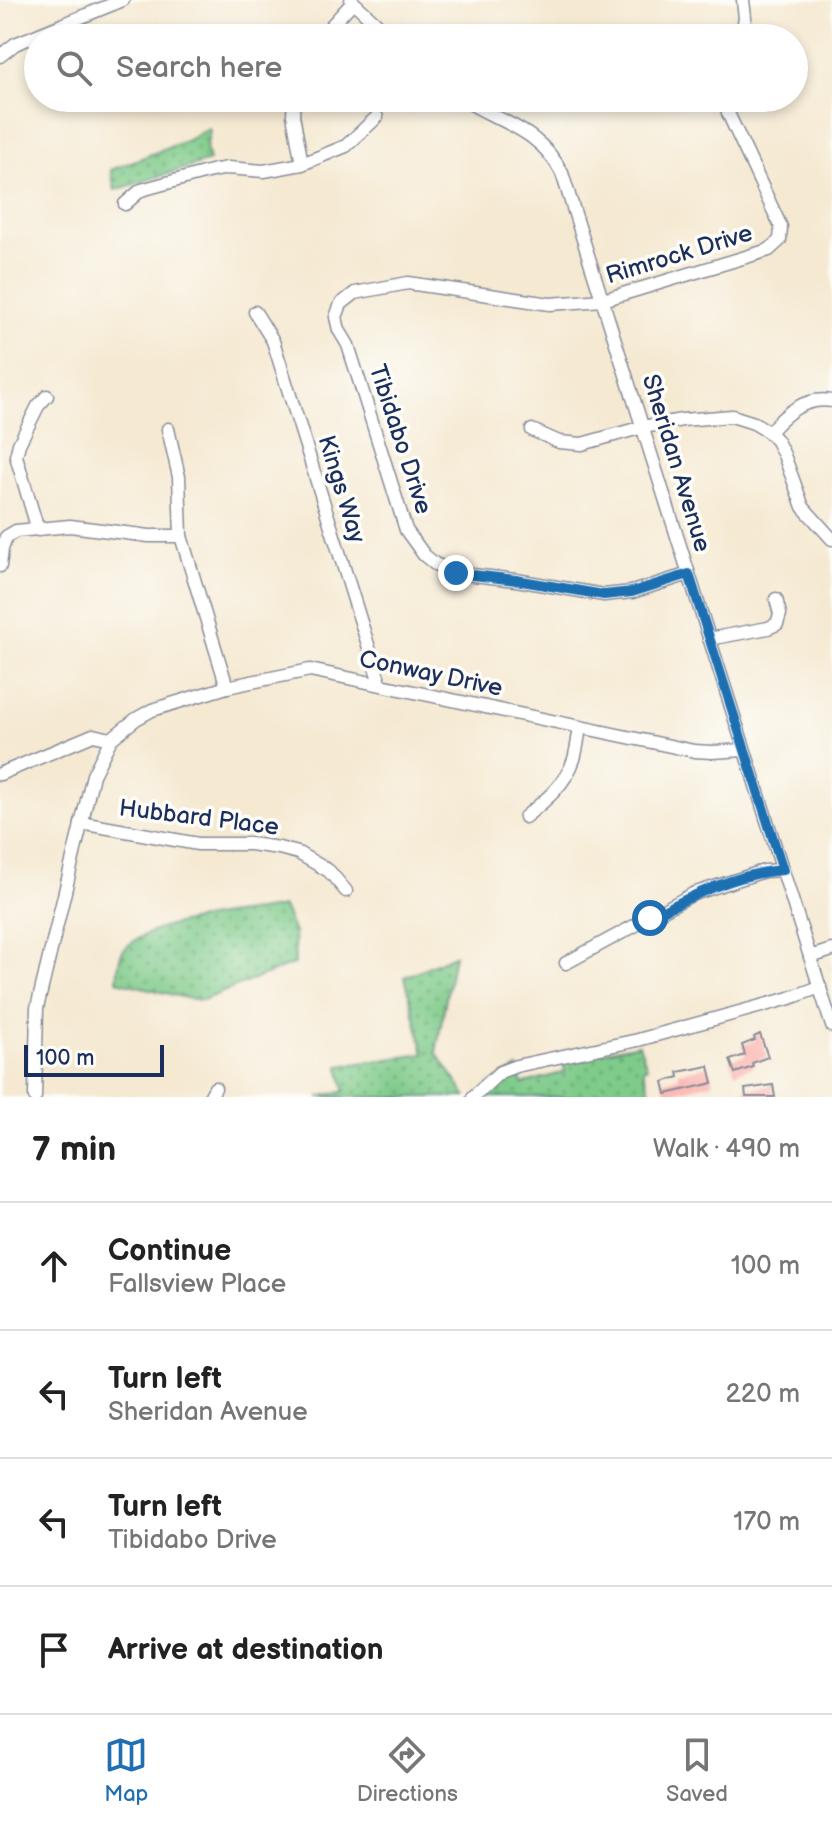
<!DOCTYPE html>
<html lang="en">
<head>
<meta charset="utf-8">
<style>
  :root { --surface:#fff; --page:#f6f6f6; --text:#222; --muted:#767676; --line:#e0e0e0; --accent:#1f6fb2 }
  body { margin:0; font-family:"Balsamiq Sans",sans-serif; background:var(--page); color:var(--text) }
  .scale { position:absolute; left:24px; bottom:20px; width:140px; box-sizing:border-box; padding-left:8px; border:4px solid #1b2f5e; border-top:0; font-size:22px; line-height:28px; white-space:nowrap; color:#1b2f5e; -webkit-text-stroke:6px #fdfcf7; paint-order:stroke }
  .stop { position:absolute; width:24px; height:24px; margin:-18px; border:6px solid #1f6fb2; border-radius:50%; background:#fff }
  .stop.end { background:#1f6fb2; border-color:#fff; box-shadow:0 2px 8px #0008 }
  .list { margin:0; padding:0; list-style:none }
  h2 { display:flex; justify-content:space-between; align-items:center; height:104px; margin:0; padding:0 32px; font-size:34px }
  h2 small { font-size:26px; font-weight:400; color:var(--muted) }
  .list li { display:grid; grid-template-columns:52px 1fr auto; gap:24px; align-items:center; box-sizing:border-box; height:128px; padding:0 32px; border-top:2px solid var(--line) }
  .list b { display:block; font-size:30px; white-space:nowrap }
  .list p { margin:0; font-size:26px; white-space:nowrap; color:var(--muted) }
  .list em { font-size:26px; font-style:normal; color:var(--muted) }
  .icon { flex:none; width:44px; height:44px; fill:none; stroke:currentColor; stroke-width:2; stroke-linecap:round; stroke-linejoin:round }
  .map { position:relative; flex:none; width:832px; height:1097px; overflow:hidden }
  .search { position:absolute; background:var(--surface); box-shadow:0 4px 12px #0003; left:24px; right:24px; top:24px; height:88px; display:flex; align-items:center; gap:20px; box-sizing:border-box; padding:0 28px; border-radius:44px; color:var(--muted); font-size:30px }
  .sheet { height:616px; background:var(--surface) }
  nav { display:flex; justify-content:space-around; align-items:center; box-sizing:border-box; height:112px; border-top:2px solid var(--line); background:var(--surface); font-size:22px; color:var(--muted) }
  nav a { display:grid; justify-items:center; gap:4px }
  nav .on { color:var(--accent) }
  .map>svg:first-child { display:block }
  .grass { fill:url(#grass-dots); stroke:#4d7d74; stroke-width:2 }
  .building { fill:#faa5a1 }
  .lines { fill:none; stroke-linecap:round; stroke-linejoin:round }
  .minor-casing { stroke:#888c98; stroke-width:15 }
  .minor { stroke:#fff; stroke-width:12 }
  .route { stroke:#1f6fb2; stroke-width:10 }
  .labels { text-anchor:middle; stroke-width:7; stroke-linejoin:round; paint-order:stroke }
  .street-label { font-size:24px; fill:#1b2f5e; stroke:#fdfcf7 }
</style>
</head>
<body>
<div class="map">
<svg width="832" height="1097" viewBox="0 0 832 1097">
  <defs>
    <pattern id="grass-dots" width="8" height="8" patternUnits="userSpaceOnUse" patternTransform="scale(2)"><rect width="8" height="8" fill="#7fcb8a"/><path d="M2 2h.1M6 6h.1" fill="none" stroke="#67a574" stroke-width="1.8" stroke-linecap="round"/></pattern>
  </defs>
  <rect width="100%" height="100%" fill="#fdfcf7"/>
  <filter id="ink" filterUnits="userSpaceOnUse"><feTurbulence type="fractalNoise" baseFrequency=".0125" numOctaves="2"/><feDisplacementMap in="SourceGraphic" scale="16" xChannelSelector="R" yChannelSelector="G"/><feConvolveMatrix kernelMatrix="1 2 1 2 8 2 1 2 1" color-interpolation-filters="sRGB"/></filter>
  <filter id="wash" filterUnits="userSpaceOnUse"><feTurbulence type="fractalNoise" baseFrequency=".006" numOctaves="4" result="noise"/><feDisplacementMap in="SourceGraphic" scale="32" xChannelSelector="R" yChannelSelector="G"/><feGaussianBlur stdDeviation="1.8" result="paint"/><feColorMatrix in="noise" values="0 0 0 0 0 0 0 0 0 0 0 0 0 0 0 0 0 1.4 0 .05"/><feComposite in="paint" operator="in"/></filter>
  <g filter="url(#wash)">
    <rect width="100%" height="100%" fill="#f5e9d2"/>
    <g class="grass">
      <path d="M208,128L210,131L206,148L209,161L115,190L111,170L188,140Z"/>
      <path d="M283,907L294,933L295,963L203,1000L186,998L117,981C118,971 118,959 123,951C148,918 243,915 283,907Z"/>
      <path d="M454,955L436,1052L467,1097H319L345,1091L339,1066L424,1054L405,977Z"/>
      <path d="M639,1044L647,1067L643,1069L652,1097H477L489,1085L518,1068L522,1084L565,1072L563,1060Z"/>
    </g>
    <g id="blocks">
      <g class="building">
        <path d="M760,1034L768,1057L752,1063L753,1067L735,1073L730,1060L745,1055L742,1045L755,1040L754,1037Z"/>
        <path d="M709,1066L713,1083L666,1094L663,1082L679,1077L678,1072Z"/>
        <path d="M773,1085L775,1097H746L745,1089Z"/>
      </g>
    </g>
  </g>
  <g filter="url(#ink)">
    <use href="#blocks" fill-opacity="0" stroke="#888c98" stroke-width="2"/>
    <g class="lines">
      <defs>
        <g id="minor">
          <path d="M351,0L392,38"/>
          <path d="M320,38L353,2"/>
          <path d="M741,38L745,18L743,0"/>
          <path d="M0,56L15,44L123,0"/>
          <path d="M294,98L293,115L302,164"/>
          <path d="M461,98C500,123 539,128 562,173L832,1026"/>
          <path d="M125,204L141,190L211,171L228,168L264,171L302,164L346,146L377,117"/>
          <path d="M255,312L273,341L380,683"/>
          <path d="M168,429L179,477L181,536L227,687"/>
          <path d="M532,430L559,442L582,444L643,427L682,420L732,416L754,423L769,432L777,441L784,455L803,507L832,539"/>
          <path d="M769,432C785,414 805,396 832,401"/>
          <path d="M38,530L16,456L19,444L38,406L47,396"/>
          <path d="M0,566L2,549L6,537L16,531L70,526L149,536H181"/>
          <path d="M689,574L632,592L604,595L516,580L456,573L435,564L424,555L406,530L348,345L339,330L336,317L341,304L355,293L408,283L550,304L603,300L769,250L780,240L781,227L728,113L725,98"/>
          <path d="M709,639L768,628L777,624L780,614L776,599"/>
          <path d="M0,774L93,735L111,739"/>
          <path d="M525,817C545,801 566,784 574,759C577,749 578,738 580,728"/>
          <path d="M81,823L198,844H250L279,848L298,853L329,871L346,891"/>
          <path d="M810,957L832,950"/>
          <path d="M566,963L693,894L764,871L783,870"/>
          <path d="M35,1097L37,1008L93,775L111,739L136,719L152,710L227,687L310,670L694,751L712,752L744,750"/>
          <path d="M210,1097L215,1088"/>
          <path d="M473,1097L500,1072L516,1066L638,1040L790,998L820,987"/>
        </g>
      </defs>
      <use href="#minor" class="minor-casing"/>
      <use href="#minor" class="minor"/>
    </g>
  </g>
  <g class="lines" filter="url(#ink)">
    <path class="route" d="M456,573L516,580L604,595L632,592L689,574L783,870C737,873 690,896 650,918"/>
  </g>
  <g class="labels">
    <g class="street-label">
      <text transform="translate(679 254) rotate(-17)" y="8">Rimrock Drive</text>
      <text transform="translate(401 439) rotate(72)" y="8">Tibidabo Drive</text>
      <text transform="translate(677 463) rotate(73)" y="8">Sheridan Avenue</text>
      <text transform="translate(342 489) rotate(73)" y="8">Kings Way</text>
      <text transform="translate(431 673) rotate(12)" y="8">Conway Drive</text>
      <text transform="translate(199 817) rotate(7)" y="8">Hubbard Place</text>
    </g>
  </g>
</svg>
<div class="scale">100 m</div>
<div class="stop" style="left:650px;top:918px"></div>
<div class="stop end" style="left:456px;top:573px"></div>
<div class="search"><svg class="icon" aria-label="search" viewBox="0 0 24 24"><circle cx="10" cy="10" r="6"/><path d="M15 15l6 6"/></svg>Search here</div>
</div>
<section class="sheet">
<h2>7 min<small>Walk · 490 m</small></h2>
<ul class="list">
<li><svg class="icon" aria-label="ahead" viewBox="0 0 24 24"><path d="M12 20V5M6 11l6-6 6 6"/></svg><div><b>Continue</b><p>Fallsview Place</p></div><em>100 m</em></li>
<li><svg class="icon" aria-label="left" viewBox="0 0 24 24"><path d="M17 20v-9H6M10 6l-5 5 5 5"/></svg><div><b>Turn left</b><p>Sheridan Avenue</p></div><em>220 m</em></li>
<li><svg class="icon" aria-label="left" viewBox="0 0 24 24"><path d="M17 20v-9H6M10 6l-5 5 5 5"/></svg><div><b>Turn left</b><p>Tibidabo Drive</p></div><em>170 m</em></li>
<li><svg class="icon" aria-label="arrive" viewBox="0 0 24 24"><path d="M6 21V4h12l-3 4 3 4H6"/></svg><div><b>Arrive at destination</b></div></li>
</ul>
</section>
<nav>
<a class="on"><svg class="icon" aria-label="map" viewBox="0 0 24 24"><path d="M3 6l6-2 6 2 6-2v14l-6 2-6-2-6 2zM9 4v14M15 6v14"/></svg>Map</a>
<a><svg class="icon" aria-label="directions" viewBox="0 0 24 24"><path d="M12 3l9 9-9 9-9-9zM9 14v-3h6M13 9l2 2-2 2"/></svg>Directions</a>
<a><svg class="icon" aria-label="saved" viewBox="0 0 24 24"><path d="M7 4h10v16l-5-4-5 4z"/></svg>Saved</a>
</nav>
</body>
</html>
